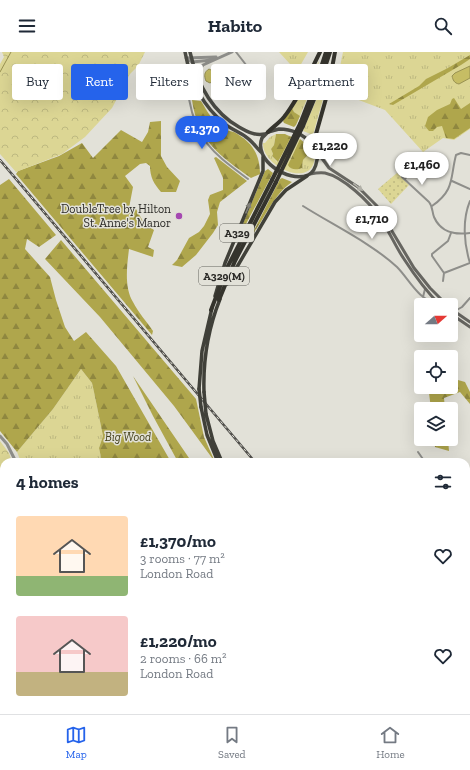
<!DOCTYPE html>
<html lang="en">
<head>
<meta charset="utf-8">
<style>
  :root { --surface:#fff; --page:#f6f6f7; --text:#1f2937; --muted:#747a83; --line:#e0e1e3; --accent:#2563eb }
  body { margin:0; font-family:"Zilla Slab",serif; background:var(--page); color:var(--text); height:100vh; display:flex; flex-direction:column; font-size:15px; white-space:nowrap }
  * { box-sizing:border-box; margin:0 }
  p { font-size:13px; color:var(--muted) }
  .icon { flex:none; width:22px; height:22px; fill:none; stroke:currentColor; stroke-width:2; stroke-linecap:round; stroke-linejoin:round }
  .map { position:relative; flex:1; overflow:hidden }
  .details { position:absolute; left:0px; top:406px; width:470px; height:256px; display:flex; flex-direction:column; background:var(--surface); border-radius:12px 12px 0 0; box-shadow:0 4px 16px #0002 }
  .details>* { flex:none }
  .hud { position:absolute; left:12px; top:12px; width:446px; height:36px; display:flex; gap:8px }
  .needle { width:26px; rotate:69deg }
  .buttons { position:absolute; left:414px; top:246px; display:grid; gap:8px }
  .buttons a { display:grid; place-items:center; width:44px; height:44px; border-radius:4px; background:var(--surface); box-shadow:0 4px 16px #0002; font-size:20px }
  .price { position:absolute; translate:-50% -34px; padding:0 9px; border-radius:14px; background:#fff; color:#222; font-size:13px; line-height:26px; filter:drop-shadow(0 1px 2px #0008) }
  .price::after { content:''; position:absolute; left:50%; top:24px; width:12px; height:9px; margin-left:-6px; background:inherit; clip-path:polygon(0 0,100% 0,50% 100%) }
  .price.active { background:var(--accent); color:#fff }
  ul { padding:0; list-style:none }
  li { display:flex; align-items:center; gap:12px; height:100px; padding:0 16px }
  li span { display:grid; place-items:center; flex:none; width:112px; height:80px; border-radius:4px; color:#555 }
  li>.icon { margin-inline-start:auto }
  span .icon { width:48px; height:48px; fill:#fffc; stroke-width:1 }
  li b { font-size:17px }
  h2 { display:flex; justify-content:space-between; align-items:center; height:48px; padding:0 16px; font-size:17px }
  .tag { padding:0 14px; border-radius:4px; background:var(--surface); box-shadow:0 4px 16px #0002; font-size:14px; line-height:36px }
  .tag.active { background:var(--accent); color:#fff }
  header { display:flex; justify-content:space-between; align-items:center; height:52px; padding:0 16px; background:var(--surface); font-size:18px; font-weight:700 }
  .dock { display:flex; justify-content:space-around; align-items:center; height:56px; border-top:1px solid var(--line); background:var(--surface); font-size:11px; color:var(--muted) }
  .dock a { display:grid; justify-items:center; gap:2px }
  .dock .active { color:var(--accent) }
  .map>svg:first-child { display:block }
</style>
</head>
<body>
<header><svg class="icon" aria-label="menu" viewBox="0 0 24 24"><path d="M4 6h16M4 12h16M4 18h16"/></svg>Habito<svg class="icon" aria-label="search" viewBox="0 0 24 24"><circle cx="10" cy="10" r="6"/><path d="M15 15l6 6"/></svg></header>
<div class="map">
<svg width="470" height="662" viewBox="0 0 470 662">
  <defs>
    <pattern id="grass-tufts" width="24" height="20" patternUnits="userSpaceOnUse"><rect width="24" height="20" fill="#dcd694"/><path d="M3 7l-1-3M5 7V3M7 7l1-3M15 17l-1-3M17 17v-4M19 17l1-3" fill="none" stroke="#bdb880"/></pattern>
    <pattern id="forest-firs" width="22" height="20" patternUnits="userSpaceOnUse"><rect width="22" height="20" fill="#afa64c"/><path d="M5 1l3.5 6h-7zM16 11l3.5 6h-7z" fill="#8f873f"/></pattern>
    <pattern id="park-crowns" width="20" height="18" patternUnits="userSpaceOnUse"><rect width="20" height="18" fill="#dcd694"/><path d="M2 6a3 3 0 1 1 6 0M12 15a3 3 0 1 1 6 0" fill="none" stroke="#bdb880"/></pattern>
    <pattern id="garden-dots" width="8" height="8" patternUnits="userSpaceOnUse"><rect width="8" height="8" fill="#dcd694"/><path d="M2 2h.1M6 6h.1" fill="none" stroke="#bdb880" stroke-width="1.8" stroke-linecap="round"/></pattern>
  </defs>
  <rect width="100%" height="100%" fill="#e2e1d8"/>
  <!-- grass -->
  <path fill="url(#grass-tufts)" d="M279,0H308L296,21L290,12Z
    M343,0H470V77L454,88L443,86L423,100L385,58L335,39Z
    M319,9C316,28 307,46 300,64H299L294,60L292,56Z
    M329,18L323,47L313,83L303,79Z
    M276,82L274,93L271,97L273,102L272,104L277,110L279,109L290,85L287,83L300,87L290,108V116L299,117L302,115L303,108L309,103L310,99L308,94L310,92C314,97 316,103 314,110C308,135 262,114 263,91H265L270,85Z
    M81,317L92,331L94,340L103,384L99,396L102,410H21L17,400L53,357Z"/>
  <!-- forest -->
  <path fill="url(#forest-firs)" d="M470,3V7L461,13L393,53L389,52L419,34L426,27L448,16Z
    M454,46L461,57L470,51V76L454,87L446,86L442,74L437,75L433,79H429L425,74L428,65L437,58L450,52L452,47Z
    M192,48L201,49C207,59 214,72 225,77C228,79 231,79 234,80C252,90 260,102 260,122L251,126C220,104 198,89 192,48Z
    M292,56L294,60L300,64L296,73L294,75L284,71L283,69Z
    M161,69V104L167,115L180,129L176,140H161C154,132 150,125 150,114L146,111L140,112L125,124L133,135L129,156L136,157L144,171L154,178L148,195L154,198L153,205L129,197C127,214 124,235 133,250C138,260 147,270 153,279L152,283L16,122L18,119L59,104L82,91L93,106L121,78L142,90L148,80L150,70Z
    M276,82H285L291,85L278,110L272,104L273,102L271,97L274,93Z
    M300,87L306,92L311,100L303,108L302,116C297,118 290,118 288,113Z
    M216,105L247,129L220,150L217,160L218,173L213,181L196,203L182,215L172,213L177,208L189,186L199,180L204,174L210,162L208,148L210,143L223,138V126L214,106Z
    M268,117L273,121L237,189L236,188L265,119Z
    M282,126L292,130C272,144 265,167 250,186L280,127Z
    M9,127L56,183L39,195L27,187L25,197L50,225L56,248L65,275L74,289L86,280L116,314L171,410H102L99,396L103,384L94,340L92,331L81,317L53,357L17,400L0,379V133Z
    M61,188L196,347L204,385L215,410L174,354L100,265L45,207Z
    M133,324L189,406V410H178L153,364Z
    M451,326L465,330L470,340V352L460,340L444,346L445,357H431L429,341L431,335H451Z
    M434,387H448L449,399L435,395Z
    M210,658H225L230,662H206Z"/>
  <!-- park -->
  <path fill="url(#park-crowns)" d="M2,0H145L138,14L130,22L112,56L85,85L62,102L16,120L0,102V12L4,5Z
    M0,389L9,401L12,410H4V598L0,601Z"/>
  <!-- garden -->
  <path fill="url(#garden-dots)" d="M397,121L409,133L391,152L378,137Z"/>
  <!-- water -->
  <path fill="#c6bd64" stroke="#989152" d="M470,14V26L459,32C454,31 453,28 452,24L455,21Z
    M209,17L213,19V29L210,31L206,29C204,24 204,20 209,17Z"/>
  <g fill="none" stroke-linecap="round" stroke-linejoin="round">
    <!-- stream -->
    <path stroke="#989152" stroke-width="1" d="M0,20L11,0"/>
    <!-- pedestrian -->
    <path stroke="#8e8e8a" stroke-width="1.5" d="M0,598L4,595"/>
    <!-- minor -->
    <path stroke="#8e8e8a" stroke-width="2" d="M236,0L250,18
      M202,45L189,47C197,91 215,102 248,127
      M191,46L198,39
      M402,125L429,150C433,155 432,160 434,165C441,181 455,183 470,181
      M405,127L409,122
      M452,129L470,137
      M303,154C333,173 371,191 397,215C409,227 419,249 437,251
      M432,154C455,138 450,126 456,103L461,101L470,103
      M451,181L448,189L432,202V204L444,221L470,211
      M470,211C464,192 462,168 470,149
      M443,229L444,221
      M423,245L425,237
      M455,259L462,255L470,246
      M418,400L425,410
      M466,445L470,446
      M466,495L470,489
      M0,616L4,619
      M0,635L4,626
      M50,658V662
      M127,658L129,662
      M291,658L292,662
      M318,658L320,662
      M385,658L392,661
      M424,658L427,662
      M0,661L1,662
      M24,662L25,658
      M119,662L125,658
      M146,662L152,658
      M188,662L191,658
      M263,662L270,658
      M294,662L304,658"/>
    <!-- tertiary -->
    <path stroke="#8e8e8a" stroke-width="3" d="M186,6L216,5
      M187,7L192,10L212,8
      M196,22L203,13L232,0
      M0,384L7,392L16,410
      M338,658L339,662"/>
    <!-- secondary -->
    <path stroke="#676661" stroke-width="3" d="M318,101L329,116L358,135L377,154L414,216L430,236L447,253
      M310,122C315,121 320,120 325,121C343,125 369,149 379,165C389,178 395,194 404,207C415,224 426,239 440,253
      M451,257L470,270
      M451,262L470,275"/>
    <!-- primary -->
    <path stroke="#4b4b45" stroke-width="3.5" d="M185,0C190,27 202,54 225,72C231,77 239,80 246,85C252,89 256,95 261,100
      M190,0C197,31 211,59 239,75C248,80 255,84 265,82
      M279,77C292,77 303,82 312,92C317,97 319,101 317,108C316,114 313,121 308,123C288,131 253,108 262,86L268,80Z"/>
    <!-- trunk -->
    <path stroke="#404039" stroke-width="3.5" d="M227,232L275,150L286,138L307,124
      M215,244L225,211L263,119V105
      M199,337L202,299L212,256
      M204,340C203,309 208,277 220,247
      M201,355L207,383L218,410
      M206,362L213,389L222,410
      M449,658L453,662
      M454,658L458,662"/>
    <!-- motorway -->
    <path stroke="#35342d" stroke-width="4" d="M300,72L315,34L326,0
      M303,74L315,45L330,0
      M268,80C273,75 279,71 284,65C299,46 309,22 320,0
      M317,97L316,82L327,43L335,0
      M219,248L235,209L276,130
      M211,258L228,214L272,128"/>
    <defs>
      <path id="rail" d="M0,108L255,410
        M465,658L469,662"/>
    </defs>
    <!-- rail casing -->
    <use href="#rail" stroke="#504f4b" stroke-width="2.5"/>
    <!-- rail -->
    <use href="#rail" stroke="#e2e1d8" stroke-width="1" stroke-dasharray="3" stroke-linecap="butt"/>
    <!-- trunk-bridge -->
    <path stroke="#404039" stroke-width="3.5" d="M199,337L201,355
      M204,340L206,362"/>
    <!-- motorway-bridge -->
    <path stroke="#35342d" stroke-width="4" d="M272,128L300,72
      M276,130L303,74"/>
  </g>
  <!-- one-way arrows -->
  <defs><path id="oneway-solid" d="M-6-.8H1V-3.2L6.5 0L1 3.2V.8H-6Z"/></defs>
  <use fill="#b1b0a8" href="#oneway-solid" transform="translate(358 135) rotate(37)"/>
  <use fill="#818079" href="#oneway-solid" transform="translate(248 156) rotate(-67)"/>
  <!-- markers -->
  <circle fill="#a548b1" stroke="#e2e1d8" stroke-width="1.5" cx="179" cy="164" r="4"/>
  <g text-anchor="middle" stroke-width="3" stroke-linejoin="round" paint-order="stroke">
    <!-- shield labels -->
    <g fill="#e2e1d8" stroke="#63625d" stroke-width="1">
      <rect x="220" y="172" width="34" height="18" rx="3"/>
      <rect x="199" y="215" width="50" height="18" rx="3"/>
    </g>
    <g font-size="11" font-weight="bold" fill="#2c2b28">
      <text x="237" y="185">A329</text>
      <text x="224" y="228">A329(M)</text>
    </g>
    <!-- poi labels -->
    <g font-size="12" fill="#2c2b28" stroke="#e2e1d8" text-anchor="end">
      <text x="171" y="161">DoubleTree by Hilton<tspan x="171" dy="14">St. Anne's Manor</tspan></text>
    </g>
    <!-- park labels -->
    <g font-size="12" font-style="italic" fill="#45421b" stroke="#e2e1d8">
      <text x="128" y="389">Big Wood</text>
    </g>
  </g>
</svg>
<div class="buttons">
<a><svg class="needle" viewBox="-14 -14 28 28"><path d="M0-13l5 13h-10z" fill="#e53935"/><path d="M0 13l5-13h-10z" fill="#747a83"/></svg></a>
<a><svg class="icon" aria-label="locate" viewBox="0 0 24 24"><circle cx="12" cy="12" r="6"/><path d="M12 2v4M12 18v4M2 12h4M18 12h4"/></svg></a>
<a><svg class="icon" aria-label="layers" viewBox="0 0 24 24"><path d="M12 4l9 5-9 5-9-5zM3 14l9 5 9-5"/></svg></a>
</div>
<b class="price active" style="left:202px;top:98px">£1,370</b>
<b class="price" style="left:330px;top:115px">£1,220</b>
<b class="price" style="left:422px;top:134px">£1,460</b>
<b class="price" style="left:372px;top:188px">£1,710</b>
<div class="hud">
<a class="tag">Buy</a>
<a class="tag active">Rent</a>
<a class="tag">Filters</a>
<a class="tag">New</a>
<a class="tag">Apartment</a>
</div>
<section class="details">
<h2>4 homes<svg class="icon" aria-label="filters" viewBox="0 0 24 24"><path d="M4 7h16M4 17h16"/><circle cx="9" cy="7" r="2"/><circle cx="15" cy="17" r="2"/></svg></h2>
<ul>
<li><span style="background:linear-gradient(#ffd9b3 75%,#8fb573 0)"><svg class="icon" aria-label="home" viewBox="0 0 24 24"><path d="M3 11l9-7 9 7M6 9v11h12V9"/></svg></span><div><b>£1,370/mo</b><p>3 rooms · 77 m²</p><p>London Road</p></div><svg class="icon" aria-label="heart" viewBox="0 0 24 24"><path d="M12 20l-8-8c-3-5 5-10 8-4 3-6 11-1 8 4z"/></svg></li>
<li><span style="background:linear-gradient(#f6c9c9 70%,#c2b280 0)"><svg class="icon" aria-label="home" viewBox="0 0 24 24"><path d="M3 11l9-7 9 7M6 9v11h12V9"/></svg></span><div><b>£1,220/mo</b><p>2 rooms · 66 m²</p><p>London Road</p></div><svg class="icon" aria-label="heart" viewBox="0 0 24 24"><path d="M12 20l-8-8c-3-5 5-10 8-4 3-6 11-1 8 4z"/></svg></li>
</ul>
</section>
</div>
<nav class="dock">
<a class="active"><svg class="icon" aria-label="map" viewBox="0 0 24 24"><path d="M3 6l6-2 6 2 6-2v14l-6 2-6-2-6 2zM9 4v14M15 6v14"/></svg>Map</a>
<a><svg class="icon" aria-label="saved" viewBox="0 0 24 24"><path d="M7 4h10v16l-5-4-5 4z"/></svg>Saved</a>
<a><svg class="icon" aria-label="home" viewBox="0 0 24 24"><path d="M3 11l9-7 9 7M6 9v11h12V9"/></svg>Home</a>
</nav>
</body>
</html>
